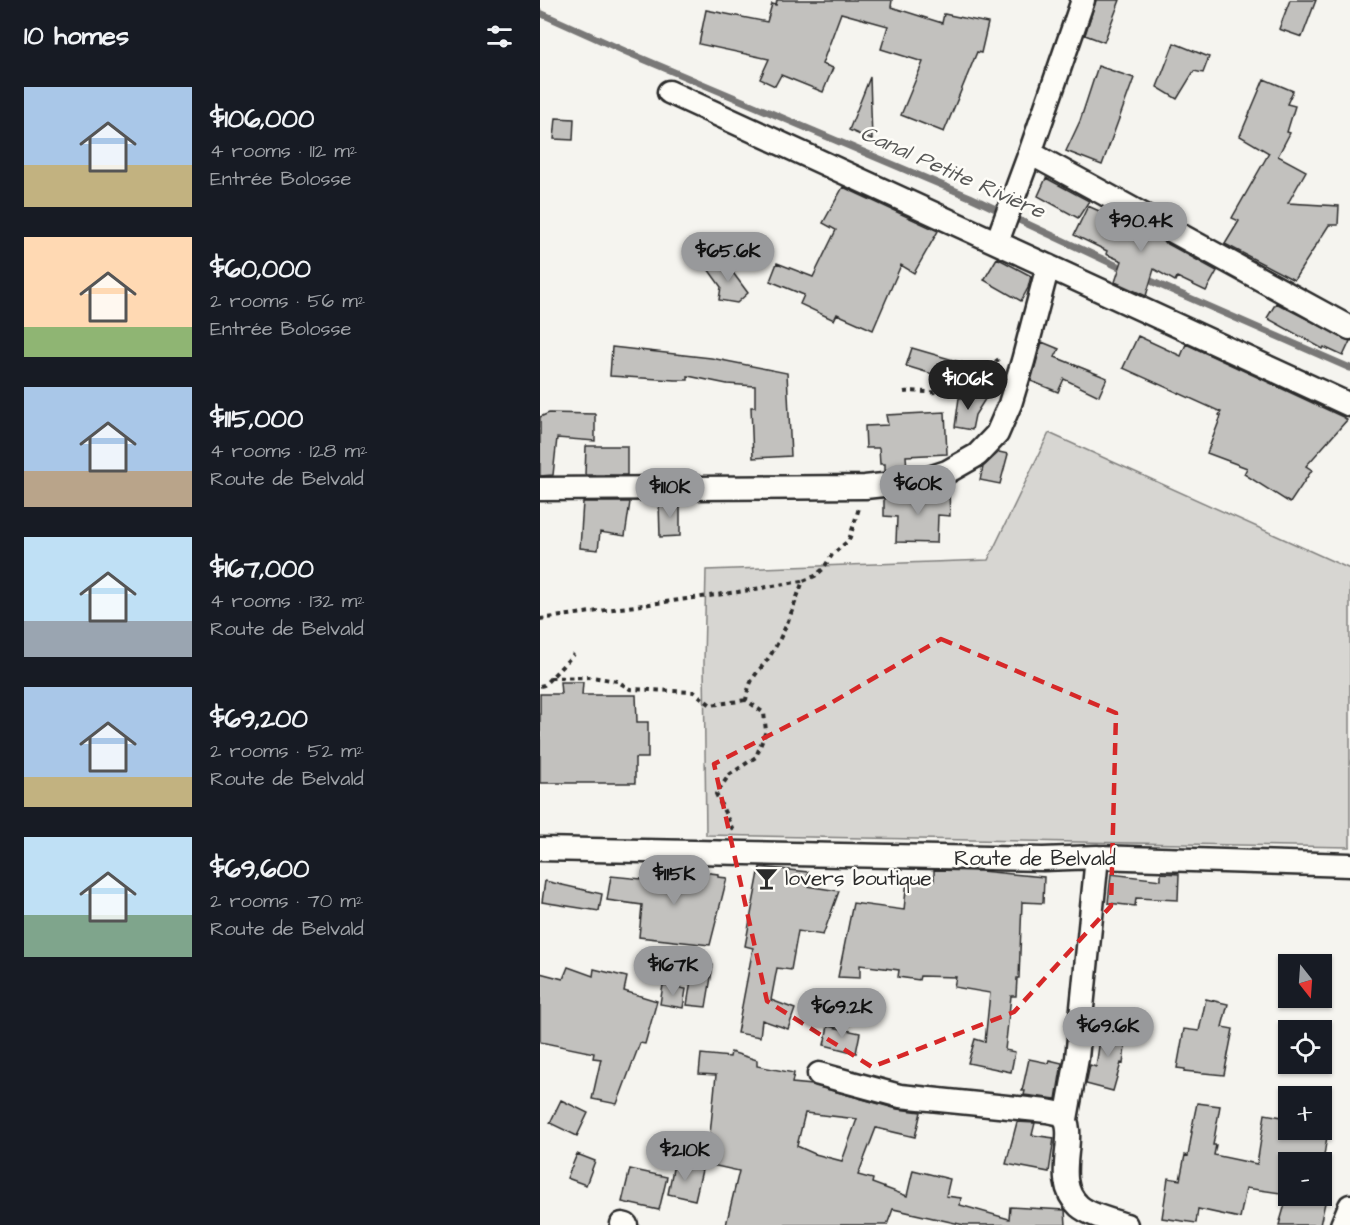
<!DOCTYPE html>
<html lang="en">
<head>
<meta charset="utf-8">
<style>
  :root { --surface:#171b24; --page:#20242c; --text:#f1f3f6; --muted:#9ea1a6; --accent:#98999b }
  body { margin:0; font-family:"Architects Daughter",sans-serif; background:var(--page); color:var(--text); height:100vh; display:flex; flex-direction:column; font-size:22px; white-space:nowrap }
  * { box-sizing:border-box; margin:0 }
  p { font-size:20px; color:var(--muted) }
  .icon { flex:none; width:33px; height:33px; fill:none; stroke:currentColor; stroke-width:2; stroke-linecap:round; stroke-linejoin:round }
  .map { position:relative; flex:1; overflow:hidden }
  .details { display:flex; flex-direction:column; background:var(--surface); width:540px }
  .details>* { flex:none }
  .needle { width:39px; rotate:163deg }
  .tools { position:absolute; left:738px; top:954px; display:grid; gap:12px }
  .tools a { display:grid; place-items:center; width:54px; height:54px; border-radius:0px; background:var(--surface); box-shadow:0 2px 4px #0004; font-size:30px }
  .price { position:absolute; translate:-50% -51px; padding:0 14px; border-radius:21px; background:var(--accent); color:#111; font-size:20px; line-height:39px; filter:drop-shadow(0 2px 3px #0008) }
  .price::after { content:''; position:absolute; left:50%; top:36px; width:18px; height:14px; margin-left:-9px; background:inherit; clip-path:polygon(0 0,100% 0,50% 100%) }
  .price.active { background:#222; color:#fff }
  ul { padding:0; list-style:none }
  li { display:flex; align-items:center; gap:18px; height:150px; padding:0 24px }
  li span { display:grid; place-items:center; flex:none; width:168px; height:120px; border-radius:0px; color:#555 }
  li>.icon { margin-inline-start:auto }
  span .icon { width:72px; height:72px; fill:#fffc; stroke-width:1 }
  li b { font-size:26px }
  h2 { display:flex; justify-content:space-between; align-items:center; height:72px; padding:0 24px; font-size:26px }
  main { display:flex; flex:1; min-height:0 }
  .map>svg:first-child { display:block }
</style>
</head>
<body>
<main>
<section class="details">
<h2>10 homes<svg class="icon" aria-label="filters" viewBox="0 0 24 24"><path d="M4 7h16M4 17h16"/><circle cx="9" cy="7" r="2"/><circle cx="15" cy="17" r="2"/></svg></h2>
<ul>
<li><span style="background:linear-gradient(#a9c7e8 65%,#c2b280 0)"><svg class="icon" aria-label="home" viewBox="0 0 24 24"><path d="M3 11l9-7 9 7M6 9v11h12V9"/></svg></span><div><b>$106,000</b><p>4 rooms · 112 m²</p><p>Entrée Bolosse</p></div></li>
<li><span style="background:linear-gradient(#ffd9b3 75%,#8fb573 0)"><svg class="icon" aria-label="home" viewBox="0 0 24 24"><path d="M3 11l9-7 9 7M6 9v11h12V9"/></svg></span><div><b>$60,000</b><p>2 rooms · 56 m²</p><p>Entrée Bolosse</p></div></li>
<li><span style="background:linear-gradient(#a9c7e8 70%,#b9a48a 0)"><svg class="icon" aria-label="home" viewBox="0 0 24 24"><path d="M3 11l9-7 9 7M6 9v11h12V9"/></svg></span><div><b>$115,000</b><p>4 rooms · 128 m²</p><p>Route de Belvald</p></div></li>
<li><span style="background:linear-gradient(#bfe0f5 70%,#9aa5b1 0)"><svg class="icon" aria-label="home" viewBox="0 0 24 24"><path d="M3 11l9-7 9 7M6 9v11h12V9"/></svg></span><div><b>$167,000</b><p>4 rooms · 132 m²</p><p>Route de Belvald</p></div></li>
<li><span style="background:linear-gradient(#a9c7e8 75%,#c2b280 0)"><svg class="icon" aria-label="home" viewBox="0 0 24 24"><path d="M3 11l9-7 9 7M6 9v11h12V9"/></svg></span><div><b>$69,200</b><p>2 rooms · 52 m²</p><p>Route de Belvald</p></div></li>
<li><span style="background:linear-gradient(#bfe0f5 65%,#7fa58c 0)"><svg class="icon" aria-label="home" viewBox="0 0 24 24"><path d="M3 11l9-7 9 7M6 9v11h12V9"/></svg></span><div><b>$69,600</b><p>2 rooms · 70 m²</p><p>Route de Belvald</p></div></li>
</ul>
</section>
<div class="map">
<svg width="810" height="1225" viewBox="0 0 810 1225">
  <rect width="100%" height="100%" fill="#f5f4ef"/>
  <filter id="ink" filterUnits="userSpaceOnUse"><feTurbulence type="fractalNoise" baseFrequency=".0167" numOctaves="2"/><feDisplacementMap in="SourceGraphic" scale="12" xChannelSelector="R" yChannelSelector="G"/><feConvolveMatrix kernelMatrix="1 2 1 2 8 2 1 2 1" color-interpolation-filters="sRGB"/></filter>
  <g filter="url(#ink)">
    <!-- green -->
    <path fill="#d7d6d2" stroke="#81807e" stroke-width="1.5" d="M509,433L810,569V847L166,835L164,662L166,570L448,560Z"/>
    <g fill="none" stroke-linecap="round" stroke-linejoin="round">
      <!-- stream -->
      <path stroke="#797877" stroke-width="7" d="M0,13L89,53L430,197L588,271
        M604,278L810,368"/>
    </g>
    <!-- building -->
    <path fill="#c2c1be" stroke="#2b2b2b" stroke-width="1.5" fill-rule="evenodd" d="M237,0H352L351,7L402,23L404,14L448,23L441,53L437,52L404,132L361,115L383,62L341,49L348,26L301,13L282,64L293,68L283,92L241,75L235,86L220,79L229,59L159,44L166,10L227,22L232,4L236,5Z
      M556,0H580L564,42L545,35Z
      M750,0H776L762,37L739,29Z
      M634,43L669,57L663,73L654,71L637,99L617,87Z
      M558,66L594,78L562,165L526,151L540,121Z
      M330,77L332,140L309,130Z
      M724,79L753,91L747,104L755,106L747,132L750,133L738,156L766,171L748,203L799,206L798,225H789L754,280L685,244L699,221L692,218L729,153L700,136Z
      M16,118L34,119L33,140L14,139Z
      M506,178L549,201L538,218L498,196Z
      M303,187L398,231L374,273L361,265L333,330L297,314L294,320L260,304L264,295L230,281L237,263L273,277L296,230L283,223Z
      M548,206L606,232L677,271L666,291L637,277L635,281L614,269L606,296L575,282L582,261L566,254L567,251L534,235Z
      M182,258L208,293L197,303L179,300L181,287L168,269Z
      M457,258L491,276L488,288L481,301L444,280Z
      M736,303L810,341L803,356L784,347L783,349L727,318Z
      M598,336L641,356L646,344L803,417L807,420L766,466L772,470L750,503L704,474L707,468L667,453L681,416L679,415L681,412L583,368Z
      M502,342L519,349L515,357L567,378L559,396L524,379L518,392L491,381Z
      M72,347L171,358L247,373L251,456L213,458L211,407H215V386L187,384L148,376V380H135L70,376Z
      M372,348L427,364L422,383L366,366Z
      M447,396L435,415L432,430L415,427L419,398Z
      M405,412L407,454L366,456L367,469L345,471V464H340L339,448H326L325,426L348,425L346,415Z
      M9,413L55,414V441L17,438L13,475L0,476V417Z
      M46,446H87V475H45Z
      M459,452L468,454L460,484L440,480L443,467Z
      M389,492L409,493L410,516L398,515L397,543L356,542L357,517L344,516V498Z
      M43,502H90L85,536L60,532L58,550L40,548Z
      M119,502H140V536L120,537Z
      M20,682H43L42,695H96L97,722H108V758H95V783H0V694H21Z
      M220,867L268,872L267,886L299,891L283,935L258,931L251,970L237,968L231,1000L255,1009L248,1029L222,1020L220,1037L197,1033L213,948L205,946Z
      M145,870L178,874V877L187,878L170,945L99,937L102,905L67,900L71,876L143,883Z
      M394,870L441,871L504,877L503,903L482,902L479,978H477L476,996H471L465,1050L475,1052L471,1072L428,1063L435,1039L445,1042L450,993L414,987L416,977L380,976L379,980L358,977L359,970L320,965V978L298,977L313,903L364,910L367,879L394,881Z
      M621,873L639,874L638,900L596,898L595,906L568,903L571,874L621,880Z
      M5,881L62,894L59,911L2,902Z
      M154,962L173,965L166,1007L147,1005Z
      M28,967L53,976L54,969L87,977L84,991L117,1001L105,1044L100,1043L77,1104L52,1099L61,1059L53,1058L54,1053L0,1042V973L23,979Z
      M123,985L146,989L143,1008L120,1004Z
      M666,999L688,1004L682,1027L693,1029L684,1075L644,1071L645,1069L637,1068L644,1029L659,1031Z
      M562,1025L587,1029L583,1064L581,1063L573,1091L546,1084L550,1065L556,1067Z
      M288,1026L320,1033L316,1053L284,1045Z
      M191,1052L217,1060V1066L254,1073L252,1083L273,1085L357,1109L381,1112L375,1137L336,1128L318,1175L333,1179L332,1183L367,1196L373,1170L410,1179L406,1196L421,1198L420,1205L469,1219L470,1207L525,1210L526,1225H424L353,1209L347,1225H186L199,1171L167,1164L176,1075L159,1074L161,1054L190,1057ZM265,1113L317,1119L302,1161L275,1154L257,1146Z
      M489,1059L508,1063L509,1060L522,1063L516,1099L484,1095L485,1091H482Z
      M21,1100L48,1113L37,1136L10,1123Z
      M657,1103L680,1106L673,1145H676L674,1155L717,1164L725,1114L748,1118V1130H782V1123L789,1124L782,1168V1162H748V1196H782V1183L789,1185L780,1225H739L748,1194L706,1188L700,1218L658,1209L656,1223L622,1218L628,1178L640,1180L645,1155L648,1156L652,1132H651Z
      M477,1122L495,1123L492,1135L514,1138L509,1172L466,1164Z
      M37,1154L55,1161L46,1185L27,1178Z
      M134,1164L162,1170L155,1200L128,1194Z
      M90,1169L127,1177L119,1210L82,1202Z"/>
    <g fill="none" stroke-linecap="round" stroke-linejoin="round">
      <defs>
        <path id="minor" d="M129,92L810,405
          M490,153L810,328
          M457,242L490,153L543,0
          M0,489L325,487L380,481L407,472L437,455L457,434L470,404L483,361L508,266
          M0,849L503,859L557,857L810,865
          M279,1074L360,1096L507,1111L522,1114C540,1134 510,1180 539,1206C549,1215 573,1221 586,1225
          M526,1119L537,1058L557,857
          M82,1224L86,1225
          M802,1225L810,1206"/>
      </defs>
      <!-- minor casing -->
      <use href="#minor" stroke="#2b2b2b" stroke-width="27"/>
      <!-- path -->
      <path stroke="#2b2b2b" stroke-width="4" stroke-dasharray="4.5 4.5" stroke-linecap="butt" d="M364,392C376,390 386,393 397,392C420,389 442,373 459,359H461
        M0,619L198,592L262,581
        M10,678L52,677L77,681L90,689L154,692L171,705L206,700
        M0,686L4,685L34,654
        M193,830L176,794L189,775L216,757L226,731L224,713L206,700C210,673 221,672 233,651C246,630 254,605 263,581L275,576L283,569L292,555L309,540L319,508"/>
      <!-- minor -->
      <use href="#minor" stroke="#fdfcf7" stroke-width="22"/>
    </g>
  </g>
  <!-- marked area -->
  <path fill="none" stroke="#d62828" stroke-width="4.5" stroke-dasharray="12 8" stroke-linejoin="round" d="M401,639L576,713L571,906L474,1012L332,1067L227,1001L174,764L284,707Z"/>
  <!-- icons -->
  <defs>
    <symbol id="bar-bare" viewBox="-9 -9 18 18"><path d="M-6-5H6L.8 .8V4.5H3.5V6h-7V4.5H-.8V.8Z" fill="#2b2b2b" stroke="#fdfcf7" stroke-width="2.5" paint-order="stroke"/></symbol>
  </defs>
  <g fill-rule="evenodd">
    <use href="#bar-bare" x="210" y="862" width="33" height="33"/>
  </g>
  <g text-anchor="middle" stroke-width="5" stroke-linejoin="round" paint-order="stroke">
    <!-- street labels -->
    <g font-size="21" fill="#2b2b2b" stroke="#fdfcf7">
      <text x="495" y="865">Route de Belvald</text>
    </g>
    <!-- poi labels -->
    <g font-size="21" fill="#2b2b2b" stroke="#fdfcf7" text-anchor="start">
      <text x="245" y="885">lovers boutique</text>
    </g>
    <!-- water labels -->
    <g font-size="22" font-style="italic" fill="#585857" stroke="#fdfcf7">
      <text transform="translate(413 171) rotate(24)" y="8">Canal Petite Rivière</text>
    </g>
  </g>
</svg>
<div class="tools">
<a><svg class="needle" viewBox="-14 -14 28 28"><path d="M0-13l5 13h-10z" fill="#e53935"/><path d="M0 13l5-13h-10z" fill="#9ea1a6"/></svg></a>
<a><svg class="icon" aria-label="locate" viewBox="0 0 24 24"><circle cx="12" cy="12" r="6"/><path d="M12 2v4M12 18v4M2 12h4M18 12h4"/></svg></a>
<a>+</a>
<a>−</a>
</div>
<b class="price" style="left:601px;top:253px">$90.4K</b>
<b class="price" style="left:188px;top:283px">$65.6K</b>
<b class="price active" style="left:428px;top:411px">$106K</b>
<b class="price" style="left:378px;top:516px">$60K</b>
<b class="price" style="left:130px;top:519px">$110K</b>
<b class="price" style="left:134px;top:906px">$115K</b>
<b class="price" style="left:133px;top:997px">$167K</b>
<b class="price" style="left:302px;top:1039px">$69.2K</b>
<b class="price" style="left:568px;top:1058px">$69.6K</b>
<b class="price" style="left:145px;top:1182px">$210K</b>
</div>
</main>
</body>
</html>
